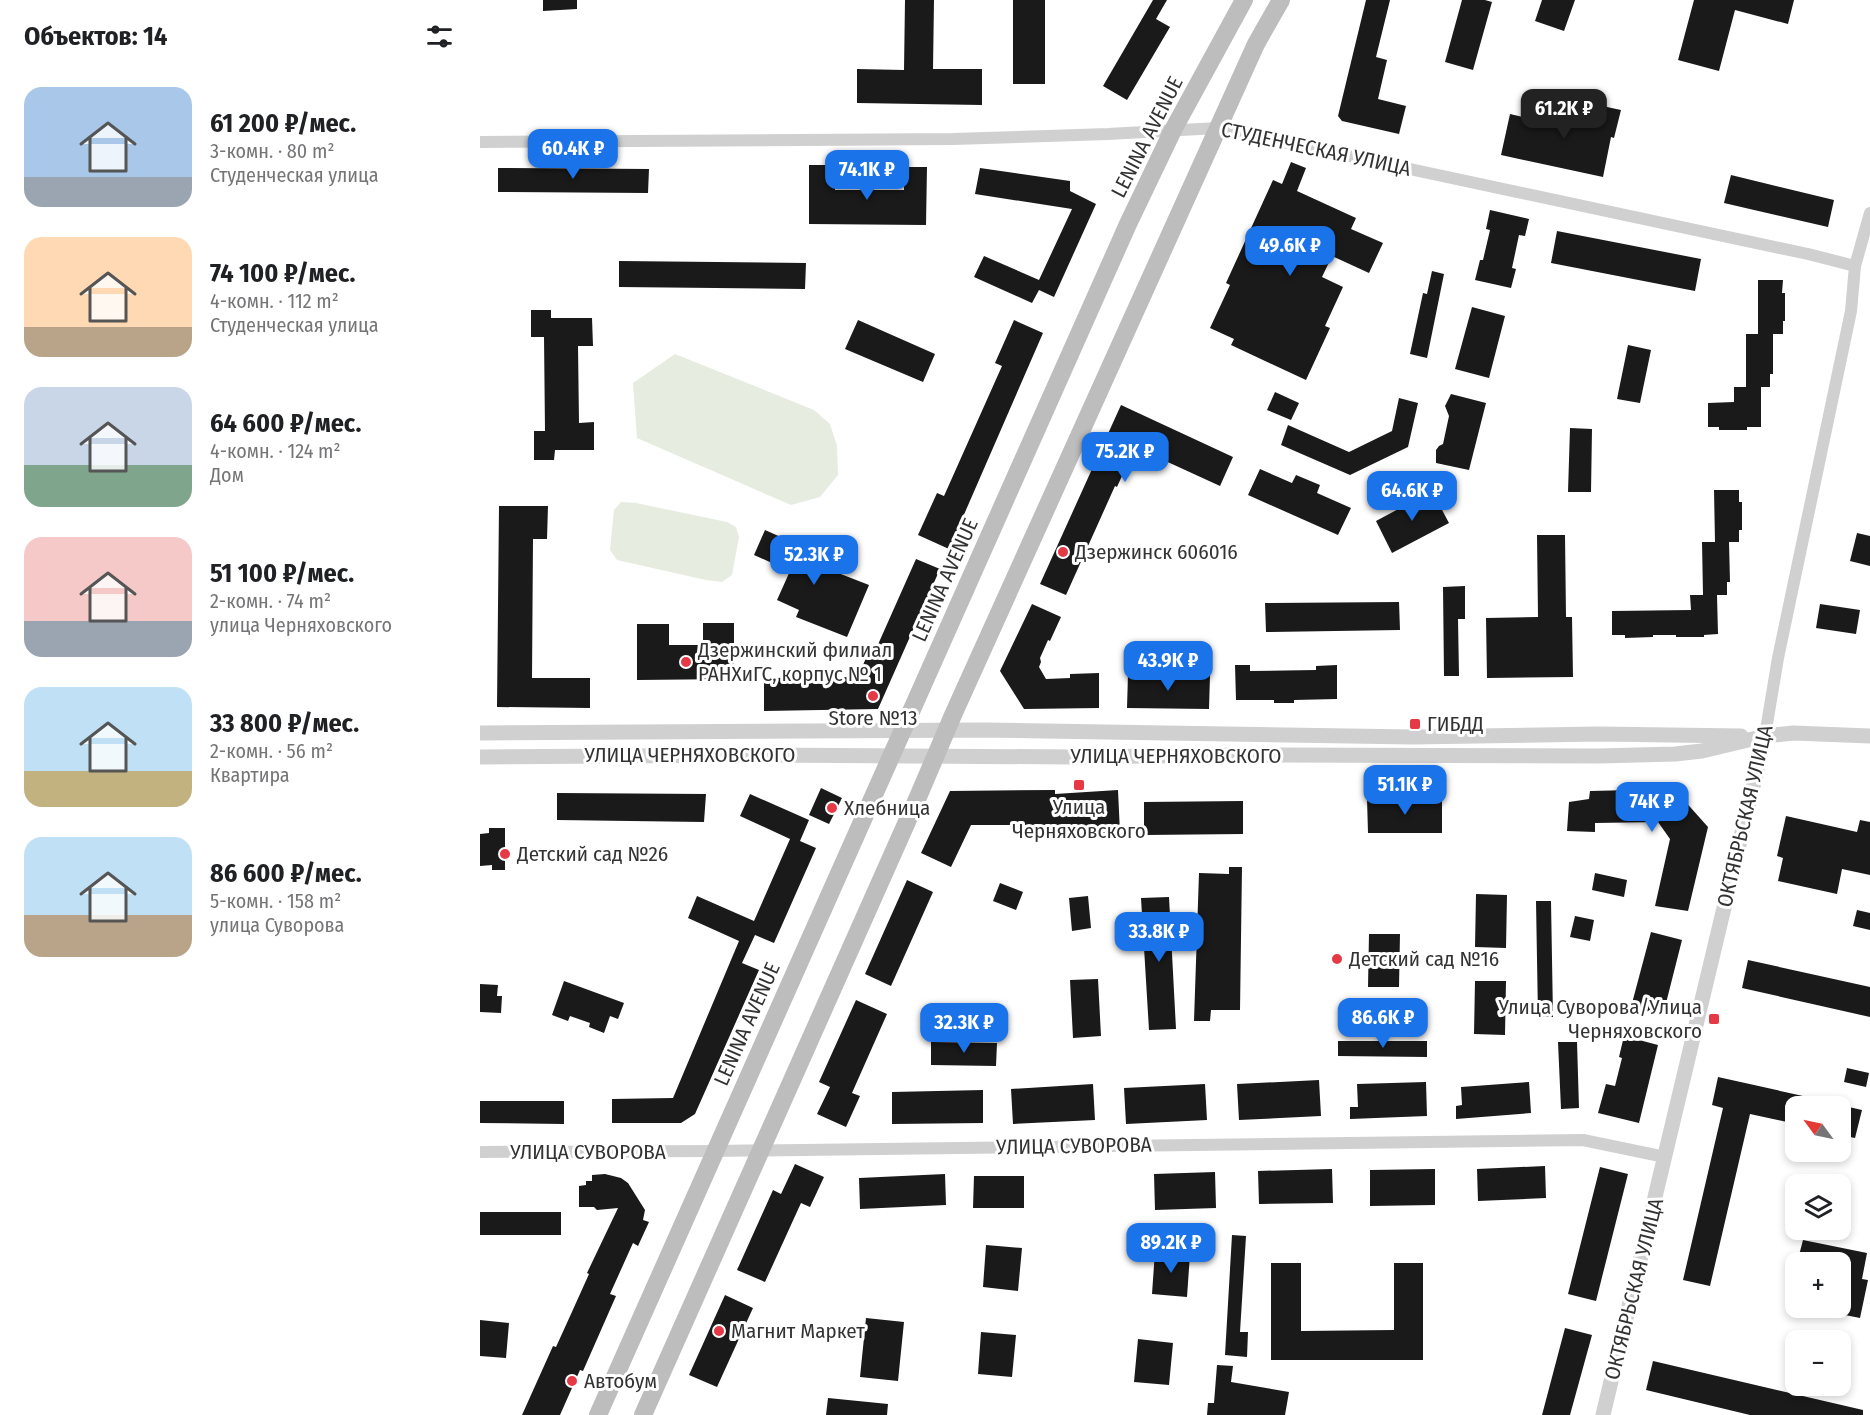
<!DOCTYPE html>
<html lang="ru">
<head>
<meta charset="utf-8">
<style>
  :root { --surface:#fff; --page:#f6f6f6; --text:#202124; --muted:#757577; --accent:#1a73e8 }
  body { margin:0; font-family:"Fira Sans Condensed",sans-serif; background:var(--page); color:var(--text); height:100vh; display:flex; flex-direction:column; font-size:22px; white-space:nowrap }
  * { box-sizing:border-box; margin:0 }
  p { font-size:20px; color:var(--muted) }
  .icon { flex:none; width:33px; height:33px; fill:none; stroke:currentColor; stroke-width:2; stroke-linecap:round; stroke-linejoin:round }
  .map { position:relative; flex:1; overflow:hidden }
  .panel { display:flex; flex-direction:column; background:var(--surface); width:480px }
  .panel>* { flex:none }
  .needle { width:39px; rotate:303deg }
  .tools { position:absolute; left:1305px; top:1096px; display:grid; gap:12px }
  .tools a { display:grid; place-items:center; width:66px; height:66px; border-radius:12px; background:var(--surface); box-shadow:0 3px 9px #0003; font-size:30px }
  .price { position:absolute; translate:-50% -51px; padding:0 14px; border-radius:12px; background:var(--accent); color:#fff; font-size:20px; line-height:39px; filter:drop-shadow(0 2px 3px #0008) }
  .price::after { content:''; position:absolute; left:50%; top:36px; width:18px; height:14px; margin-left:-9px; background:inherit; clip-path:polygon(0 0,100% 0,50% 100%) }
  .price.current { background:#222; color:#fff }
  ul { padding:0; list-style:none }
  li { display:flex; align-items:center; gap:18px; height:150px; padding:0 24px }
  li span { display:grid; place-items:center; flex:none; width:168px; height:120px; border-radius:18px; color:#555 }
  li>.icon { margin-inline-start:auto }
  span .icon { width:72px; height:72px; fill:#fffc; stroke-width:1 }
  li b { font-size:26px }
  h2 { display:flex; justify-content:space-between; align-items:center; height:72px; padding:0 24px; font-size:26px }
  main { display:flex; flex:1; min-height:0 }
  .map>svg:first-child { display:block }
</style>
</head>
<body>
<main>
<section class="panel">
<h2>Объектов: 14<svg class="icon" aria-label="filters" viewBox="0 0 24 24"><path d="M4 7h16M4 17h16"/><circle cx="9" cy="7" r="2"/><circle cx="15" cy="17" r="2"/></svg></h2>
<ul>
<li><span style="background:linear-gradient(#a9c7e8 75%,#9aa5b1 0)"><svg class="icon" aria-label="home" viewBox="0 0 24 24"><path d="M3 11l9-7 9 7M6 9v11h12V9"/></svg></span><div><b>61 200 ₽/мес.</b><p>3-комн. · 80 m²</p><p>Студенческая улица</p></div></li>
<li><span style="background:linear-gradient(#ffd9b3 75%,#b9a48a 0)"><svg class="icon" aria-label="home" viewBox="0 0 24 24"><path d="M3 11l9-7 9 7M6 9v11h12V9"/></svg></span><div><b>74 100 ₽/мес.</b><p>4-комн. · 112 m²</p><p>Студенческая улица</p></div></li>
<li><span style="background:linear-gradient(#c9d6e8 65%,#7fa58c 0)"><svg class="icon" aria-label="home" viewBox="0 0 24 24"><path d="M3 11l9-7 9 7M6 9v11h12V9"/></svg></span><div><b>64 600 ₽/мес.</b><p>4-комн. · 124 m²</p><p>Дом</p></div></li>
<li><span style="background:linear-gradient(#f6c9c9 70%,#9aa5b1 0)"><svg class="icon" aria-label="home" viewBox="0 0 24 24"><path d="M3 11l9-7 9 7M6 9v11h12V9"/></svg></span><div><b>51 100 ₽/мес.</b><p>2-комн. · 74 m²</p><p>улица Черняховского</p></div></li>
<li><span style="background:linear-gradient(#bfe0f5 70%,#c2b280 0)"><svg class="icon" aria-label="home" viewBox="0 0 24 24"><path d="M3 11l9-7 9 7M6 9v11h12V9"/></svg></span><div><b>33 800 ₽/мес.</b><p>2-комн. · 56 m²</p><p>Квартира</p></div></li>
<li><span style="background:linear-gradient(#bfe0f5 65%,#b9a48a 0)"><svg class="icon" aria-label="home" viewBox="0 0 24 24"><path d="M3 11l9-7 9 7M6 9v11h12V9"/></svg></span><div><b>86 600 ₽/мес.</b><p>5-комн. · 158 m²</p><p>улица Суворова</p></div></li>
</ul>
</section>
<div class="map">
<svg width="1390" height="1415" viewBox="0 0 1390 1415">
  <rect width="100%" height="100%" fill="#fff"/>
  <!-- green -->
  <path fill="#e6ecdf" d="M195,354L334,410L350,424L357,446L358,475L340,497L311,505L157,438L153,383Z
    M141,502L156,503L247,522L256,527L259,537L252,575L242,582L226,580L137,560L130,550L134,510Z"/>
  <!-- building -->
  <path fill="#1a1a1a" d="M63,0H97V9L63,11Z
    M425,0H454L453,69H502V105L377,103V69L424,70Z
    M533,0H565V84H533Z
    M673,0H687L676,19L690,27L647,100L623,86Z
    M886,0H910L896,57L907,60L898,99L926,106L919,134L862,121L858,116Z
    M982,0H1005L1012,2L993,70L965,62Z
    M1062,0H1095L1084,31L1055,21Z
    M1214,0H1314L1308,24L1255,10L1239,71L1198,60Z
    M1113,104L1141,110L1134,138L1131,137L1123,177L1021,155L1030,114L1073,124L1076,108L1110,115Z
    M811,162L826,168L817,191L876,218L871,229L903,243L889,273L852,256L842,277L863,287L845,326L850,328L826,380L751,345L754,339L730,328L750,285L746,283L793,180L802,184Z
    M329,165H355V190H424V167H447L446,225L329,224Z
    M18,168L169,169L168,193L18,192Z
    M500,168L590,181V191L616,204L574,297L559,290L552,303L494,277L504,256L559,280L592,209L495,194Z
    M1251,175L1354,200L1348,227L1244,203Z
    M1010,210L1049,219L1045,236L1039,235L1032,268L1036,269L1031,288L995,280L1000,260H1003L1010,230L1006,229Z
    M1077,231L1221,259L1215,291L1071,263Z
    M139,261L326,263L325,289L139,287Z
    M952,271L964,274L947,358L930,354L943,293L947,294Z
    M1278,280H1303L1302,293H1305V321H1303V334H1293V374H1290V387H1281V427H1267V430H1239V427H1228V403L1254,402V387H1266V334H1278Z
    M992,307L1025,316L1009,378L975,369Z
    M51,310H71V318H112L113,346H98L99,423L114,422V450H75L74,460H54V431H65L64,337H51Z
    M378,320L455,354L443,382L365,349Z
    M534,320L563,333L469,549L438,535L457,493L464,496L522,366L515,363Z
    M1148,345L1171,350L1160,403L1137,399Z
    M795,392L819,403L811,420L787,410Z
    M971,394L1006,403L989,470L956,463V450L959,446L963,444L969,416L965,406Z
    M919,398L938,403L928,447L870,475L801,445L808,425L869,452L912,431Z
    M641,405L753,457L740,486L655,447L637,487L635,486L586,595L560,584Z
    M1090,428L1112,429L1111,492H1088Z
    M780,469L812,483L816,475L840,485L837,493L871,508L858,535L768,495Z
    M1234,490H1259V502H1262V530H1259V542H1249L1250,582H1247V595H1237L1238,634L1224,635V637H1196V635H1173V637L1145,638V635H1132V611L1211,610L1210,595H1223L1222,542H1235Z
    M952,491L969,523L912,553L896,521Z
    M19,506H68L67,539H53L52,678H110V708L17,707Z
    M285,530L321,546L318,552L354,568L353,571L389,585L367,637L316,617L319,610L297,600L310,571L274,555Z
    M1377,533L1390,536V566L1370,561Z
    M1057,535H1085L1086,617H1092L1093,677L1007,678L1006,618L1058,617Z
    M436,559L460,569L398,709L284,711V678L378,677L391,646L396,649Z
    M985,586V619H978L979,676H964L963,587Z
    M919,602L920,630L786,632L785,603Z
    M552,604L581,617L570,641L568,640L560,658L561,662L559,667L566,679L590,678V674L619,673V708L544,709L520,671Z
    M1340,604L1380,610L1376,634L1336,628Z
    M223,623H254V679L157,680V624H189V645H223Z
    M755,665H770V671L836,670V666L857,665V699L814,700V703H794V700H756Z
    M648,674L730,675L729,709L647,708Z
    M341,788L362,798L349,824L329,815Z
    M1194,789L1228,827L1208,911L1175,906L1190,839L1178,822L1115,823V832L1087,831L1089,802L1109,799L1110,791Z
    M575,790V794L638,790L640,833L590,835V825H491L471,867L441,853L470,791Z
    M77,793L226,794L224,822L77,820Z
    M270,794L329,820L320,841L336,848L294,943L275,935L262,963L279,970L215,1114L201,1123H132V1099L193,1098L259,941L208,918L217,896L274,921L310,839L260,816Z
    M887,799H962V833H888Z
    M763,801V834L664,835V802Z
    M1306,816L1377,832L1380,820L1390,822V875L1362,869L1357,894L1298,881L1303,858L1297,856Z
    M9,828H25V870H12V865L0,866V834L9,833Z
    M749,867H762L760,1010H731L730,1021H714L719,873L749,874Z
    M1115,873L1147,880L1144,897L1112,890Z
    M427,880L453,892L411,986L385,974Z
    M520,883L543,892L536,910L513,901Z
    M996,894L1027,895L1026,948L995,947Z
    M608,896L611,928L592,931L589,898Z
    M689,897L696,1029L669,1030L661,898Z
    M1056,901H1071L1073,1017H1058Z
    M1377,910L1390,913V930L1373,926Z
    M1095,916L1114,920L1110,941L1090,937Z
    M1171,932L1202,940L1183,1015L1151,1007Z
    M889,934H920L919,987H888Z
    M1268,960L1390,987V1017L1262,988Z
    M618,979L621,1036L593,1038L590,980Z
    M84,981L144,1003L138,1019L130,1016L124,1033L109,1027L110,1023L90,1016L88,1021L72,1015Z
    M995,981H1026L1025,1035L994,1034Z
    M0,984L18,985L17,996H22L21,1013L0,1012Z
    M376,1000L407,1014L372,1093L380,1096L366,1127L337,1114L350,1087L339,1082Z
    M1144,1036L1178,1045L1159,1123L1118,1113L1126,1084L1135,1086L1142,1058L1139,1057Z
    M858,1041H947V1057L858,1056Z
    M451,1042L517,1043L516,1066L451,1065Z
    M1078,1042H1097L1099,1108L1081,1109Z
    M1367,1068L1389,1073L1386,1087L1364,1082Z
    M1238,1077L1350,1102L1349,1107H1316V1124L1270,1114L1230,1286L1203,1280L1243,1108L1232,1105Z
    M839,1080L841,1116L759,1120L757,1084Z
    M946,1082L947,1116L870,1119V1107H878L877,1084Z
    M1049,1082L1051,1113L976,1119V1106L982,1105L981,1087Z
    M613,1084L615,1120L533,1124L531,1089Z
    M725,1084L727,1120L646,1124L644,1088Z
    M503,1090V1123L412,1124V1092Z
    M0,1101H84V1124L0,1123Z
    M1360,1105L1382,1110L1375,1138L1360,1135Z
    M315,1164L344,1177L330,1207L321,1203L285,1282L257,1270L293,1190L301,1194Z
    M1065,1166L1066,1198L998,1201L997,1169Z
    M1120,1167L1148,1174L1116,1301L1088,1294Z
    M852,1169L853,1203L779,1204L778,1171Z
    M955,1169V1205L890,1206V1170Z
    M735,1172L736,1208L675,1210L674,1174Z
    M125,1174L141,1178L148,1183L165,1210L163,1220L169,1222L158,1246L153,1243L130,1294L136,1296L103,1371L100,1370L80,1415H42L73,1346L76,1347L91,1314L109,1274L107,1273L138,1208L117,1210L114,1207H99V1186L106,1185V1181H112V1175Z
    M465,1174L466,1205L380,1209L379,1178Z
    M494,1176H544V1208H493Z
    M0,1212H81V1235H0Z
    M752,1235L766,1236L760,1332H768L767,1357L745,1355Z
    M1323,1240L1387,1253L1382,1279L1388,1280L1380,1318L1360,1314V1263H1317Z
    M506,1245L542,1248L538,1291L503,1287Z
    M675,1251L710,1254L707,1297L672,1294Z
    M791,1263H821V1331L914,1330V1263H943V1360H791Z
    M245,1295L273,1308L237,1387L209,1375Z
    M386,1318L424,1322L418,1381L380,1377Z
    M0,1320L29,1323L26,1358L0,1356Z
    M1085,1328L1112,1335L1090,1415H1062Z
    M501,1332L536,1335L532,1377L498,1374Z
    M658,1339L693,1343L689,1385L654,1382Z
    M1173,1361L1383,1410V1415H1270L1166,1390Z
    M737,1365L753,1366L751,1382L809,1392L805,1415H727L728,1403H734Z
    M348,1398L408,1404L407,1415H346Z"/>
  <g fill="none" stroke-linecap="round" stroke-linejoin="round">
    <!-- minor -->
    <path stroke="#d0d0d0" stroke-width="12" d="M0,142L473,139L628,134L738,128L1328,254L1375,266
      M1285,736L1298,658L1371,311L1375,266L1390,213
      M0,1152L234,1151L1103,1140L1185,1157"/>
    <!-- tertiary -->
    <path stroke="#d0d0d0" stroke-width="15" d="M0,733L504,730L933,737L1119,734L1261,736
      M0,757L279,755L597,757L748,755L1119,756L1195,754L1222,751L1285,736L1313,733L1390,736
      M1123,1415L1285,736"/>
    <!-- secondary -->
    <path stroke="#bdbdbd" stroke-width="18" d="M118,1415L648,224L693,130L764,0
      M163,1415L438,797L473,715L776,44L801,0"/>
  </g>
  <!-- markers -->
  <g fill="#e63946" stroke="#fff" stroke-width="2">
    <circle cx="583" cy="552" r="6"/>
    <circle cx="206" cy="662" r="6"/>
    <circle cx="393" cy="696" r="6"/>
    <rect x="929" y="718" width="12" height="12" rx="3"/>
    <rect x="593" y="779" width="12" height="12" rx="3"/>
    <circle cx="352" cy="808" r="6"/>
    <circle cx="25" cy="854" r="6"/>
    <circle cx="857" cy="959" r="6"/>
    <rect x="1228" y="1013" width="12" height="12" rx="3"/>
    <circle cx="239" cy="1331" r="6"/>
    <circle cx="92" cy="1381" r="6"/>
  </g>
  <g text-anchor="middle" stroke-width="6" stroke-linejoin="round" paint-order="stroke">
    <!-- street labels -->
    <g font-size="21" fill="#333" stroke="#fff">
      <text transform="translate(667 137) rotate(-63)" y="7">LENINA AVENUE</text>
      <text transform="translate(836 149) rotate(12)" y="7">СТУДЕНЧЕСКАЯ УЛИЦА</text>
      <text transform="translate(465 580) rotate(-66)" y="7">LENINA AVENUE</text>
      <text x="210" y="762">УЛИЦА ЧЕРНЯХОВСКОГО</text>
      <text x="696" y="763">УЛИЦА ЧЕРНЯХОВСКОГО</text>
      <text transform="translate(1265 816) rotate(-77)" y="7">ОКТЯБРЬСКАЯ УЛИЦА</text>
      <text transform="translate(267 1024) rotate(-66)" y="7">LENINA AVENUE</text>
      <text transform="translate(594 1146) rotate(-1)" y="7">УЛИЦА СУВОРОВА</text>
      <text x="108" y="1159">УЛИЦА СУВОРОВА</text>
      <text transform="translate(1154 1289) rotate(-76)" y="7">ОКТЯБРЬСКАЯ УЛИЦА</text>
    </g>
    <!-- poi labels -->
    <g font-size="21" fill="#333" stroke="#fff" text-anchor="start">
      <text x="595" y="559">Дзержинск 606016</text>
      <text x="218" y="657">Дзержинский филиал<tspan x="218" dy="24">РАНХиГС, корпус № 1</tspan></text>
      <text x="393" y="725" text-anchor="middle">Store №13</text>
      <text x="947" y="731">ГИБДД</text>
      <text x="599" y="814" text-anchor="middle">Улица<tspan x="599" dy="24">Черняховского</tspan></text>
      <text x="364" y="815">Хлебница</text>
      <text x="37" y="861">Детский сад №26</text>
      <text x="869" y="966">Детский сад №16</text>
      <text x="1222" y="1014" text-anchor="end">Улица Суворова/Улица<tspan x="1222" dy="24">Черняховского</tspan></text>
      <text x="251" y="1338">Магнит Маркет</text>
      <text x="104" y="1388">Автобум</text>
    </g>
  </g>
</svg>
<div class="tools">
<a><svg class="needle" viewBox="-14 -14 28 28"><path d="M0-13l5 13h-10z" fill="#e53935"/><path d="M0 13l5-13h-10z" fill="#757577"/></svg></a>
<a><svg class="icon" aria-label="layers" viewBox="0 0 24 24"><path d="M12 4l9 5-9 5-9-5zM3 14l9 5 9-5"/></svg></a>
<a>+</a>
<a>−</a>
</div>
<b class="price current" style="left:1084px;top:140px">61.2K ₽</b>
<b class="price" style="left:93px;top:180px">60.4K ₽</b>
<b class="price" style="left:387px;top:201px">74.1K ₽</b>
<b class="price" style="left:810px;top:277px">49.6K ₽</b>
<b class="price" style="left:645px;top:483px">75.2K ₽</b>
<b class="price" style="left:932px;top:522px">64.6K ₽</b>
<b class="price" style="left:334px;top:586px">52.3K ₽</b>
<b class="price" style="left:688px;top:692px">43.9K ₽</b>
<b class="price" style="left:925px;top:816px">51.1K ₽</b>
<b class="price" style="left:1172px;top:833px">74K ₽</b>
<b class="price" style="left:679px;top:963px">33.8K ₽</b>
<b class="price" style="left:903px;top:1049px">86.6K ₽</b>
<b class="price" style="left:484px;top:1054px">32.3K ₽</b>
<b class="price" style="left:691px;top:1274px">89.2K ₽</b>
</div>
</main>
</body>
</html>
